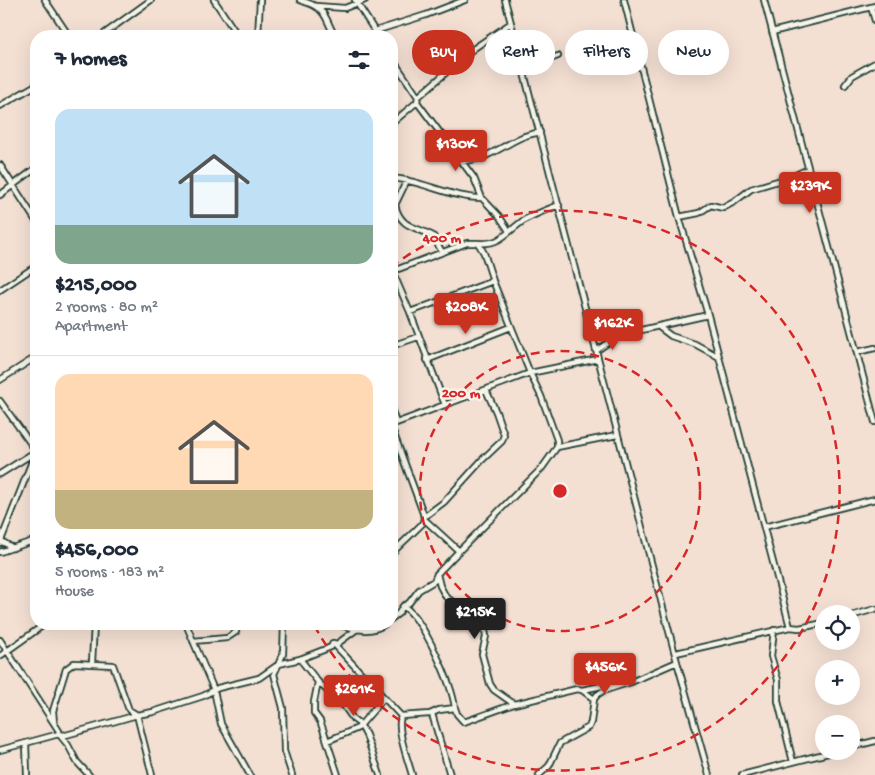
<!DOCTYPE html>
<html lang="en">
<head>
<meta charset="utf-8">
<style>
  :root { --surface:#fff; --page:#f6f6f7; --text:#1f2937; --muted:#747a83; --line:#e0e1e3; --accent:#c8321e }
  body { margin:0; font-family:"Gochi Hand",sans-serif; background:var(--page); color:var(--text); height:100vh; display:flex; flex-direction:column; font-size:19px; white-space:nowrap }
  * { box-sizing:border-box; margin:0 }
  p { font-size:16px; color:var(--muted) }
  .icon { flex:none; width:28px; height:28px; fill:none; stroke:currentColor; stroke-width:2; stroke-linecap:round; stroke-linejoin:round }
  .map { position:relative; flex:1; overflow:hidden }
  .panel { position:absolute; left:30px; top:30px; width:368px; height:600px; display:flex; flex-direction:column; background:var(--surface); border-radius:20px; box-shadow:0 5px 20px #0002 }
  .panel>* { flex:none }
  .guide { position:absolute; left:412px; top:30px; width:388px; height:45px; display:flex; gap:10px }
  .controls { position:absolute; left:815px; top:605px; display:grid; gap:10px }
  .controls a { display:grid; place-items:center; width:45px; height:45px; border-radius:50%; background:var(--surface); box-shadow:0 5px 20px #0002; font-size:25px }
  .price { position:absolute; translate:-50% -42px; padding:0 11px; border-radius:5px; background:var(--accent); color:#fff; font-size:16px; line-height:32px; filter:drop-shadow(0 1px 2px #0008) }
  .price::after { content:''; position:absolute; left:50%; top:30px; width:15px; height:11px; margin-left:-8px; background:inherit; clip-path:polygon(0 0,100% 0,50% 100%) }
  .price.selected { background:#222; color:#fff }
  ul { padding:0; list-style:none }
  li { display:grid; align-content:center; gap:10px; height:265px; padding:0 25px }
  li+li { border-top:1px solid var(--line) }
  li span { display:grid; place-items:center; height:155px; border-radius:15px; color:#555 }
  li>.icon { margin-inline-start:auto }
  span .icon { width:90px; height:90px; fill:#fffc; stroke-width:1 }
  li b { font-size:21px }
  h2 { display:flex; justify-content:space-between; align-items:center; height:60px; padding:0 25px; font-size:21px }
  .pill { padding:0 18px; border-radius:22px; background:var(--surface); box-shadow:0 5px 20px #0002; font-size:18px; line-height:45px }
  .pill.selected { background:var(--accent); color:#fff }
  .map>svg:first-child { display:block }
</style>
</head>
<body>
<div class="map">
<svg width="875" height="775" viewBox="0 0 875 775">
  <rect width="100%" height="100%" fill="#f4e0d3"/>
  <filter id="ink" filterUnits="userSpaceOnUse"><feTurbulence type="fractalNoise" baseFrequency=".02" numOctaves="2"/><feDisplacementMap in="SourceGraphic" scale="10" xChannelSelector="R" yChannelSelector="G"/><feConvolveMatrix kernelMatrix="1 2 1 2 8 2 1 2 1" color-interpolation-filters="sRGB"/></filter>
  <g filter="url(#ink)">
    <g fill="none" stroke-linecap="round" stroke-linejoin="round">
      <defs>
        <path id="street" d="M45,0L69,36
          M214,0L238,36
          M300,0C304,2 310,3 315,6C327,13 328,25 335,36
          M355,0L378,36
          M505,0L677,662L709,775
          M624,0L679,217L708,315L790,627L676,653
          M764,0L875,422
          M316,6L345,8L365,0
          M871,7L875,21
          M375,31L426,15L465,0
          M772,32L875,6
          M101,36L151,0
          M258,36L260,0
          M391,57L418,97
          M523,69L558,56
          M845,85L852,76L875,63
          M417,102L474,178L482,198L499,216L509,231
          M0,106L36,85
          M391,124L417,102L418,97L473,49L511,23
          M460,161C485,161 499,148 520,138C526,135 533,134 540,132
          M0,165L36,221
          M391,178C422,180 450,198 482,198
          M407,180L395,205C401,229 416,226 433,236L442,252
          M0,195L36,168
          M679,217L699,213L711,205L723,208L734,202L751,189L791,177L808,169
          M478,243C501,246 508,230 526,219C536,214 548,209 559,205
          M391,268L410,312L445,405
          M0,290L36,266
          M410,312L493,281
          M588,318L619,335L708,315
          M659,327L671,336L695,344L719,357
          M391,346L418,337
          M596,351L619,335
          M857,352L875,348
          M427,360L511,327
          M0,380L36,357
          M0,401L36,451
          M391,408L396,423
          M391,425L530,373L493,281L484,253L478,243H467L393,271
          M391,426L423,513L424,519L422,524L391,554
          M557,447L617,435
          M0,474L35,452
          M424,517L444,502L482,460L502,441L504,435L496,412L486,390
          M424,519L459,551L542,468L557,447V440L541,396L530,373L598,359
          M764,527L875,499
          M1,541L13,548
          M0,543L36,451
          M0,552L36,540
          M437,574L440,586L446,597L456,604L485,630L486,636L482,654L490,684L494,690L514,704
          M851,616L875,609
          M391,619L399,613L403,606L409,603L419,590L434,581L437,574L459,551
          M186,624L214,690L221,724L250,775
          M284,624L283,654L274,674L283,708L284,751L292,775
          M336,624C353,628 370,635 385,624
          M790,627L799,628L824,623
          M774,630L771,656L778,680V701L793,762
          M0,640L59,731V734L66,735L137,715L153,712L203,696L218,688L259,678L279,664L300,659L331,647L333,643L337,644L357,629
          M193,641L227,638L236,632L237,624
          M334,644L401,716L430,714L439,710L455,708C452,684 423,618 403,606
          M0,656L45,624
          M300,659L318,682L344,706L353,719L360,724L366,735L380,775
          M92,663L94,624
          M318,682L314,702V713L320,721L324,732L338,775
          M582,690L616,683L623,684
          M455,708L457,714L464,722L514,704L577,689L582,690L594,699
          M432,714L450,775
          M401,716C396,730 408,760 412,775
          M54,723L53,711L66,669L74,663L113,665L129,710L137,715L152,775
          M327,741L358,728L384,698
          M26,743L27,775
          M851,747L875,741
          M0,750L59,734L68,745L77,762L89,775
          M539,775L549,766L560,743L589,727L591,722L594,699L597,695L603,691L631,682L677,662
          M742,775L836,751"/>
      </defs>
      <!-- street casing -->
      <use href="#street" stroke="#1f3d34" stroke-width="8"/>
      <!-- street -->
      <use href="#street" stroke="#f7f3e8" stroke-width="4.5"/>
    </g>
  </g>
  <!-- distance rings -->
  <g fill="none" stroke="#d62828" stroke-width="2.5" stroke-dasharray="9 6">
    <circle cx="560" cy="491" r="140"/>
    <path d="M391 267A280 280 0 1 1 314 625"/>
  </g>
  <circle cx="560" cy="491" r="8" fill="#d62828" stroke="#f7f3e8" stroke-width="2.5"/>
  <g font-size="15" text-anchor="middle" font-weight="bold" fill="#d62828" stroke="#f7f3e8" stroke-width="5" stroke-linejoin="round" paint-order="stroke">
    <text x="442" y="242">400 m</text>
    <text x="461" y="397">200 m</text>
  </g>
</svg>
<div class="controls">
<a><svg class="icon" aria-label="locate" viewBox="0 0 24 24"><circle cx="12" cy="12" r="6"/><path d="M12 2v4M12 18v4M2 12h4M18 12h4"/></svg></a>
<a>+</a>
<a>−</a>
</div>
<b class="price" style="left:456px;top:172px">$130K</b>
<b class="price" style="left:810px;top:214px">$239K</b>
<b class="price" style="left:466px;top:335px">$208K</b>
<b class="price" style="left:613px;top:351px">$162K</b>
<b class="price selected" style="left:475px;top:640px">$215K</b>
<b class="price" style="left:605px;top:695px">$456K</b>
<b class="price" style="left:354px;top:717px">$261K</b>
<div class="guide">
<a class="pill selected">Buy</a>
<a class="pill">Rent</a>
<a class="pill">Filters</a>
<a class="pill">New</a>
</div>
<section class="panel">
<h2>7 homes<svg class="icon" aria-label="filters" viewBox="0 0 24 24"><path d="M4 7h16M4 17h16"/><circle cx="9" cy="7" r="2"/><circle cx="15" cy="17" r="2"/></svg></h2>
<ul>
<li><span style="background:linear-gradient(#bfe0f5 75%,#7fa58c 0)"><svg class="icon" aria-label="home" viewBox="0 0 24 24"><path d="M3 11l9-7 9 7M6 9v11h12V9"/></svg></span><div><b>$215,000</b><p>2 rooms · 80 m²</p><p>Apartment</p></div></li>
<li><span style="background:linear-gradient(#ffd9b3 75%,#c2b280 0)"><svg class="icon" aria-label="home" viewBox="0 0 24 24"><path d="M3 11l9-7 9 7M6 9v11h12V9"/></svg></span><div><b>$456,000</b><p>5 rooms · 183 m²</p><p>House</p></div></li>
</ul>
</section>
</div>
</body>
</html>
